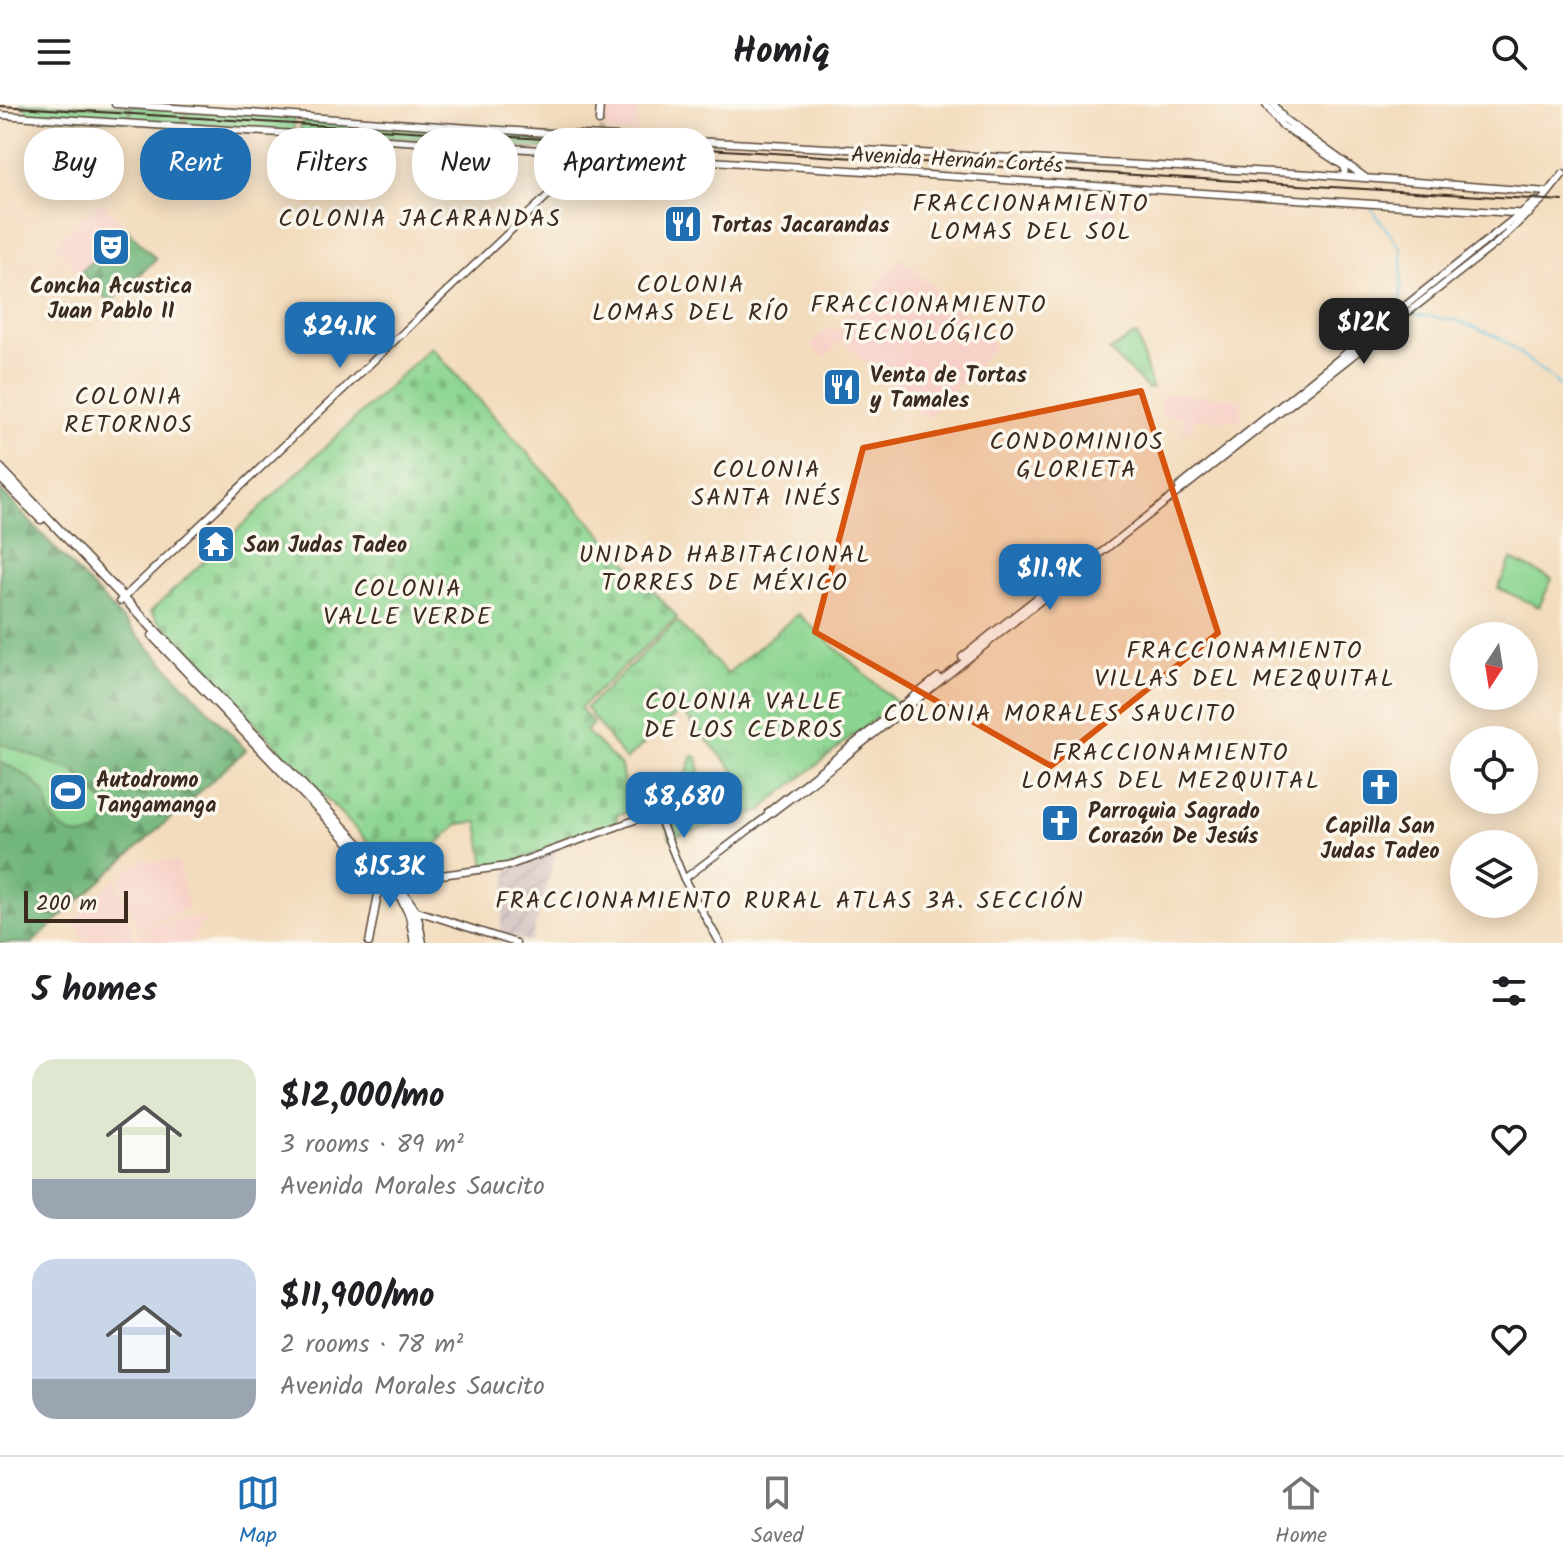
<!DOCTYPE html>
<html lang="en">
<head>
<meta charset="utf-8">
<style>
  :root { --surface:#fff; --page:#f6f6f6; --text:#202124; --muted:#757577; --line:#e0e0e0; --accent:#1f6fb2 }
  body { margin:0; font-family:Kalam,sans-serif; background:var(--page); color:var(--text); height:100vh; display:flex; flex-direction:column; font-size:30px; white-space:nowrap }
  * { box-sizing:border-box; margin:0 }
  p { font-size:26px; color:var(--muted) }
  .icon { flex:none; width:44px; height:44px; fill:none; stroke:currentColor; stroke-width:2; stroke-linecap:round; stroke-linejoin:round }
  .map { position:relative; height:839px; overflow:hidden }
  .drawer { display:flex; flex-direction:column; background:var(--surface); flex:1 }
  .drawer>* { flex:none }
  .guide { position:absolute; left:24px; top:24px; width:800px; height:72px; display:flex; gap:16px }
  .needle { width:52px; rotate:192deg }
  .buttons { position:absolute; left:1450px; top:518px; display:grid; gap:16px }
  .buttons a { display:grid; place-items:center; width:88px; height:88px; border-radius:50%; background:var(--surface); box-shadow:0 4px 20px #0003; font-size:40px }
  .scale { position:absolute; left:24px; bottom:20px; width:104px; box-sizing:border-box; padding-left:8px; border:4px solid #3b2a1e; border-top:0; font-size:22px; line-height:28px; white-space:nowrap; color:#3b2a1e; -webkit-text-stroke:6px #fbf7ec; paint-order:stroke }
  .price { position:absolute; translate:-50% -68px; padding:0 18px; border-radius:16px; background:var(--accent); color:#fff; font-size:26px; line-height:52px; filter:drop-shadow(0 2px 4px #0008) }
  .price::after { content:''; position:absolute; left:50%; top:48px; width:24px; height:18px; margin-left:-12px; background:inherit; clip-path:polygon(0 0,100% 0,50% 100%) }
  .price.active { background:#222; color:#fff }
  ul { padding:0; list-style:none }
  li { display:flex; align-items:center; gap:24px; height:200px; padding:0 32px }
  li span { display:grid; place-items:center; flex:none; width:224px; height:160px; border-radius:24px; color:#555 }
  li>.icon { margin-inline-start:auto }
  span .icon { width:96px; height:96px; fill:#fffc; stroke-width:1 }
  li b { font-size:34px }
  h2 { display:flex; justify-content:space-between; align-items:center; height:96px; padding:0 32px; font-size:34px }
  .tag { padding:0 28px; border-radius:32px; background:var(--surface); box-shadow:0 4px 20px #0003; font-size:28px; line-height:72px }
  .tag.active { background:var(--accent); color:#fff }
  header { display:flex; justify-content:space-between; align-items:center; height:104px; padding:0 32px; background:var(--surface); font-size:36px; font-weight:700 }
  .menu { display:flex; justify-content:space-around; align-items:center; height:112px; border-top:2px solid var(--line); background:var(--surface); font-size:22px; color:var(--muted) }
  .menu a { display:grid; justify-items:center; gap:4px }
  .menu .active { color:var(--accent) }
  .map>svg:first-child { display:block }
</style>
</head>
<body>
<header><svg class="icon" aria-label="menu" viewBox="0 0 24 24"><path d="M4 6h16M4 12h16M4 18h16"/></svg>Homiq<svg class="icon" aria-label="search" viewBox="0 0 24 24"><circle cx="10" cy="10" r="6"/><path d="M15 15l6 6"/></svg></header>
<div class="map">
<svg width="1563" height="839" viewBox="0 0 1563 839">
  <defs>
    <pattern id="industrial-furrows" width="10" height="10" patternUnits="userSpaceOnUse" patternTransform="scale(2)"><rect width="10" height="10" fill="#d2bfc0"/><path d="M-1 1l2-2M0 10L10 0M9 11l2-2" fill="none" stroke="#b5a4a5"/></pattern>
    <pattern id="grass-tufts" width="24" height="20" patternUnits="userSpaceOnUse" patternTransform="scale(2)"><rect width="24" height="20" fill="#8cd591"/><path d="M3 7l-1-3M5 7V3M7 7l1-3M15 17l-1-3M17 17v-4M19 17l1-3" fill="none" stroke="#7ab77d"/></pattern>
    <pattern id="forest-firs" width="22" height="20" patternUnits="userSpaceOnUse" patternTransform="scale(2)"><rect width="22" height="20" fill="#71b67b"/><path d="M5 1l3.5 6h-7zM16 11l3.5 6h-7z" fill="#5e9464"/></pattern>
    <pattern id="cemetery-stones" width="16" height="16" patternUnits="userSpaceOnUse" patternTransform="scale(2)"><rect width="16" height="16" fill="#8cd591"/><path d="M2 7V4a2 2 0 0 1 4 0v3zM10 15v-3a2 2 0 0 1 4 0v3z" fill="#7ab77d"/></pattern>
  </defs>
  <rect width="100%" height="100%" fill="#fbf7ec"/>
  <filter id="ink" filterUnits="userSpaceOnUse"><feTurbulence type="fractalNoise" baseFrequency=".0125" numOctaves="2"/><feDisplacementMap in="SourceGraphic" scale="16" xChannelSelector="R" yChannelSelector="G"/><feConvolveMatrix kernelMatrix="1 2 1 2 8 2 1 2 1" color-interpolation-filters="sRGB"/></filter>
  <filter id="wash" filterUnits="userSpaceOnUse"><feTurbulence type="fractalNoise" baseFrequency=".006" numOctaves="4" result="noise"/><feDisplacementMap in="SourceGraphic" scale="32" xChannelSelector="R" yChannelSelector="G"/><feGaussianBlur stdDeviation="1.8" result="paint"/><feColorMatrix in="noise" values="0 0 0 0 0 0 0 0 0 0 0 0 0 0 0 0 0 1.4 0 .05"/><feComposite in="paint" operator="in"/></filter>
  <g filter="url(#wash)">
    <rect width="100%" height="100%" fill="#f3dcbd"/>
    <!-- built -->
    <path fill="#f7d1c8" d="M606,1L638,3L637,30L604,28Z
      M1096,85L1119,87L1115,114H1087Z
      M101,97L127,125L80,168L54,140Z
      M901,153L996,241L927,315L841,236L826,254L811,241L827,224L833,229Z
      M1158,289L1242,295L1241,317L1193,315L1192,328L1182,329L1184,314L1162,312Z
      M143,756L178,758L189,805L137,823L120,773Z
      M116,774L136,839H84L76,814Z
      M183,814H207L189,839H141L136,826Z"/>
    <!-- industrial -->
    <path fill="url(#industrial-furrows)" d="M557,744L531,838L500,829L508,763Z"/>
    <!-- grass -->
    <path fill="url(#grass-tufts)" stroke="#648058" stroke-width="2" d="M21,0L129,2V17L31,12Z
      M131,2L183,5V22L132,18Z
      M186,5L294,13V29L186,22Z
      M303,17L447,25L446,36L302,29L300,23Z
      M470,27L571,34L574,41L571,46L471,39Z
      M1135,231H1137L1152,284L1148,285L1109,247Z
      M798,510L896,598L765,702L763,707L670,734L666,722L693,652L697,653L702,678L695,683L702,688L738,697L751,686L681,606L626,656L586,604L677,517L727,570Z"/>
    <!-- forest -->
    <path fill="url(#forest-firs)" stroke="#56704c" stroke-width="2" d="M127,125L156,155L110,199L80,168Z
      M0,386L246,646L32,839H0Z"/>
    <!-- cemetery -->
    <path fill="url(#cemetery-stones)" stroke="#648058" stroke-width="2" d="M431,243L677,513L580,604L593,619L586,627L621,662L628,708L617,711L618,718C574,732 531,757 485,763L478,718L458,720L402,774L150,508Z"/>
    <!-- garden -->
    <path fill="#8cd591" stroke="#648058" stroke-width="2" d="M1511,455L1552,475L1539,503L1498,484Z
      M0,639L73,667L112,707C108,713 104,723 98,727C80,739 59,727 50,710C48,704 48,697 46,692C37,677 16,663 0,659Z"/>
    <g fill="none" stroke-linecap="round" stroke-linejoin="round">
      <!-- stream -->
      <path stroke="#60c1de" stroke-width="2" d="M1370,103L1402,146L1401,202
        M1413,210L1458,217L1500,234L1557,279L1563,287"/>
    </g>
  </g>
  <g filter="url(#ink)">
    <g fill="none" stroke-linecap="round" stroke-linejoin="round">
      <!-- secondary-tunnel -->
      <path stroke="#ceb89d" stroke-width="6" stroke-dasharray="6 3" stroke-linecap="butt" d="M582,59L596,46L602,17"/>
      <defs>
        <path id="secondary" d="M115,0L546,29L1311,70L1548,88
          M1266,0L1281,21L1345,63L1344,72
          M1274,0L1284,15L1366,74
          M0,11L1529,110
          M599,17L600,0
          M593,46L610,34
          M1179,383L1536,97
          M120,497L582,59
          M962,553L1076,463
          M768,708L938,573
          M684,775L840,657L1089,458L1498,138L1544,94L1563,70
          M395,782L404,776L508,762L657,708L684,775L720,839
          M414,806L516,839
          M369,839L382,768"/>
        <path id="primary" d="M0,364L397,780L416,808L422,839
          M0,373L41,415
          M153,532L400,791L410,811L415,839"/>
      </defs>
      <!-- secondary casing -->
      <use href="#secondary" stroke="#574536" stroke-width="9"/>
      <!-- primary casing -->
      <use href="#primary" stroke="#574536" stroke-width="11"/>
      <!-- secondary -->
      <use href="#secondary" stroke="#fff" stroke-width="6"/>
      <!-- primary -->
      <use href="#primary" stroke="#fff" stroke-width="8"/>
      <!-- rail -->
      <path stroke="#3b2a1e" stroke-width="2" d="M0,2L1563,97"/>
    </g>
  </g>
  <!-- marked area -->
  <path fill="#d7540e" fill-opacity="0.2" stroke="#d7540e" stroke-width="6" stroke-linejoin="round" d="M1141,287L1218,529L1051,662L815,528L863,344Z"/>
  <!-- icons -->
  <defs>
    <symbol id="restaurant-square" viewBox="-11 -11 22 22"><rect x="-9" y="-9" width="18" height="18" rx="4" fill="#1f6fb2" stroke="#fbf7ec"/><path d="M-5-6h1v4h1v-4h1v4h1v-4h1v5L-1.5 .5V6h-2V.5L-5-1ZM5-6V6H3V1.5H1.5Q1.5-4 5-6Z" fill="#fff"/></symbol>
    <symbol id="theatre-square" viewBox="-11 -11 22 22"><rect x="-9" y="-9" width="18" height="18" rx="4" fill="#1f6fb2" stroke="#fbf7ec"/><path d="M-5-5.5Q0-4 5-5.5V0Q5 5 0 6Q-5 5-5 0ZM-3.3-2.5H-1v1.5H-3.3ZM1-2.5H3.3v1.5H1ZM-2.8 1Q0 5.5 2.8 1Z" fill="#fff"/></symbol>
    <symbol id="temple-square" viewBox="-11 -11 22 22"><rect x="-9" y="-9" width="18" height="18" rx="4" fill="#1f6fb2" stroke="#fbf7ec"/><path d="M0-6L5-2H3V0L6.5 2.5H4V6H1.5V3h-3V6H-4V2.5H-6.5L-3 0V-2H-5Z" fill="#fff"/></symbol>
    <symbol id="church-square" viewBox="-11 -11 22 22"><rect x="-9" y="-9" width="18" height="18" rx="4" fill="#1f6fb2" stroke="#fbf7ec"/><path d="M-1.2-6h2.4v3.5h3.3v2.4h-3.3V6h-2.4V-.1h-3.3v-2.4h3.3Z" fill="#fff"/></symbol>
    <symbol id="stadium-square" viewBox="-11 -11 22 22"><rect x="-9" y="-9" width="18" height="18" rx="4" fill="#1f6fb2" stroke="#fbf7ec"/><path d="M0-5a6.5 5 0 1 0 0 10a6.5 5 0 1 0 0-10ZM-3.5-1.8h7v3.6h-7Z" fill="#fff"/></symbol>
  </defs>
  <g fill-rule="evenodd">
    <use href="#restaurant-square" x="661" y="98" width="44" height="44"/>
    <use href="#theatre-square" x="89" y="121" width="44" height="44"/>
    <use href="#restaurant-square" x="820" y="261" width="44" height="44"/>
    <use href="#temple-square" x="194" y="418" width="44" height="44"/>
    <use href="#church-square" x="1358" y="661" width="44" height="44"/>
    <use href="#stadium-square" x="46" y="666" width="44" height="44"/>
    <use href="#church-square" x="1038" y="697" width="44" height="44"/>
  </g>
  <g text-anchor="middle" stroke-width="7" stroke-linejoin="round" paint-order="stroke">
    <!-- street labels -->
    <g font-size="22" fill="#3b2a1e" stroke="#fbf7ec">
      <text transform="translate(957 55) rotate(3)" y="8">Avenida Hernán Cortés</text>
    </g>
    <!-- poi labels -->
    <g font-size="22" font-weight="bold" fill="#3b2a1e" stroke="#fbf7ec" text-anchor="start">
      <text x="711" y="128">Tortas Jacarandas</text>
      <text x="111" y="189" text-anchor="middle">Concha Acustica<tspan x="111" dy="25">Juan Pablo II</tspan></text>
      <text x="870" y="278">Venta de Tortas<tspan x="870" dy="25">y Tamales</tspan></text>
      <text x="244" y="448">San Judas Tadeo</text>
      <text x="96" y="683">Autodromo<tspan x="96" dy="25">Tangamanga</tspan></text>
      <text x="1088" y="714">Parroquia Sagrado<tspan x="1088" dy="25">Corazón De Jesús</tspan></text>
      <text x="1380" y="729" text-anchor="middle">Capilla San<tspan x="1380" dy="25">Judas Tadeo</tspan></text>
    </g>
    <!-- neighbourhood labels -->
    <g font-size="24" letter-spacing="2" fill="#3b2a1e" stroke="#fbf7ec">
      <text x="1031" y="107">FRACCIONAMIENTO<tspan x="1031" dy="28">LOMAS DEL SOL</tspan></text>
      <text x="420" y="122">COLONIA JACARANDAS</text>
      <text x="691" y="188">COLONIA<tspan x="691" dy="28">LOMAS DEL RÍO</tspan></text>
      <text x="929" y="208">FRACCIONAMIENTO<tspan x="929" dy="28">TECNOLÓGICO</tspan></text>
      <text x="129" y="300">COLONIA<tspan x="129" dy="28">RETORNOS</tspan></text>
      <text x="1077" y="345">CONDOMINIOS<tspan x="1077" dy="28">GLORIETA</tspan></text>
      <text x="767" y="373">COLONIA<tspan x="767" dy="28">SANTA INÉS</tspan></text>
      <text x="725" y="458">UNIDAD HABITACIONAL<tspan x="725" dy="28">TORRES DE MÉXICO</tspan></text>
      <text x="408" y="492">COLONIA<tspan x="408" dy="28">VALLE VERDE</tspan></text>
      <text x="1245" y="554">FRACCIONAMIENTO<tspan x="1245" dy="28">VILLAS DEL MEZQUITAL</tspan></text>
      <text x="744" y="605">COLONIA VALLE<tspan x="744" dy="28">DE LOS CEDROS</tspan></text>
      <text x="1060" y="617">COLONIA MORALES SAUCITO</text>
      <text x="1171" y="656">FRACCIONAMIENTO<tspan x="1171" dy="28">LOMAS DEL MEZQUITAL</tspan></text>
      <text x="790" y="804">FRACCIONAMIENTO RURAL ATLAS 3A. SECCIÓN</text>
    </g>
  </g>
</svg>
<div class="buttons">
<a><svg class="needle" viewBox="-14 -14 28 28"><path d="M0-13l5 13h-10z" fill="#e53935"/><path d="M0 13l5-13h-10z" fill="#757577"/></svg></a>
<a><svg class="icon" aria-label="locate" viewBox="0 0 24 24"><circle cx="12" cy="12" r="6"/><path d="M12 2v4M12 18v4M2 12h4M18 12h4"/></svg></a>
<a><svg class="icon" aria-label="layers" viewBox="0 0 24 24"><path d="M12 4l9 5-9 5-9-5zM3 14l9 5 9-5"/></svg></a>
</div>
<div class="scale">200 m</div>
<b class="price active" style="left:1364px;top:262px">$12K</b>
<b class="price" style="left:340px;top:266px">$24.1K</b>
<b class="price" style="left:1050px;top:508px">$11.9K</b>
<b class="price" style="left:684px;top:736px">$8,680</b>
<b class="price" style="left:390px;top:806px">$15.3K</b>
<div class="guide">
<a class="tag">Buy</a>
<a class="tag active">Rent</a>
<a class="tag">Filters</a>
<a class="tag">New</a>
<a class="tag">Apartment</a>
</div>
</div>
<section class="drawer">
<h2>5 homes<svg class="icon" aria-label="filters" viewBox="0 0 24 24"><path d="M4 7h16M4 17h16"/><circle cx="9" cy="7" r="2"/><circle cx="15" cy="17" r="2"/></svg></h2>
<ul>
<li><span style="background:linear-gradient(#dfe7d0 75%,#9aa5b1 0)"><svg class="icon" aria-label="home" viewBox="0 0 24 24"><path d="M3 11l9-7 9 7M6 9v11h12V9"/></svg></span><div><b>$12,000/mo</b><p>3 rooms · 89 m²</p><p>Avenida Morales Saucito</p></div><svg class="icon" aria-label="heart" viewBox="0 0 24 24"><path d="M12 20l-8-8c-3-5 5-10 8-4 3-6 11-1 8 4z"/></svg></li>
<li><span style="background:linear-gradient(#c9d6e8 75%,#9aa5b1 0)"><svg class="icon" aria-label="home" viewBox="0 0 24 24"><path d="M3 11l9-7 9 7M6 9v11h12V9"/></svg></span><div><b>$11,900/mo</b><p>2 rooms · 78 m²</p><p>Avenida Morales Saucito</p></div><svg class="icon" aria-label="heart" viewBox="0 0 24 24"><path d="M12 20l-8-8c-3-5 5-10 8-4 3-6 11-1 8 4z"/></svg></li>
</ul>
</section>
<nav class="menu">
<a class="active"><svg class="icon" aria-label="map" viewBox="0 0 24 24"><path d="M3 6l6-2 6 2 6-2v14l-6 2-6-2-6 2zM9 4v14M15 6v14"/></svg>Map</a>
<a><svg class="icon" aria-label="saved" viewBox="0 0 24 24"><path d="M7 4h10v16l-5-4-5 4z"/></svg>Saved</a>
<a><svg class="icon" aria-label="home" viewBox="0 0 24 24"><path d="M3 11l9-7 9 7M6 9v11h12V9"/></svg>Home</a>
</nav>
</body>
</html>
